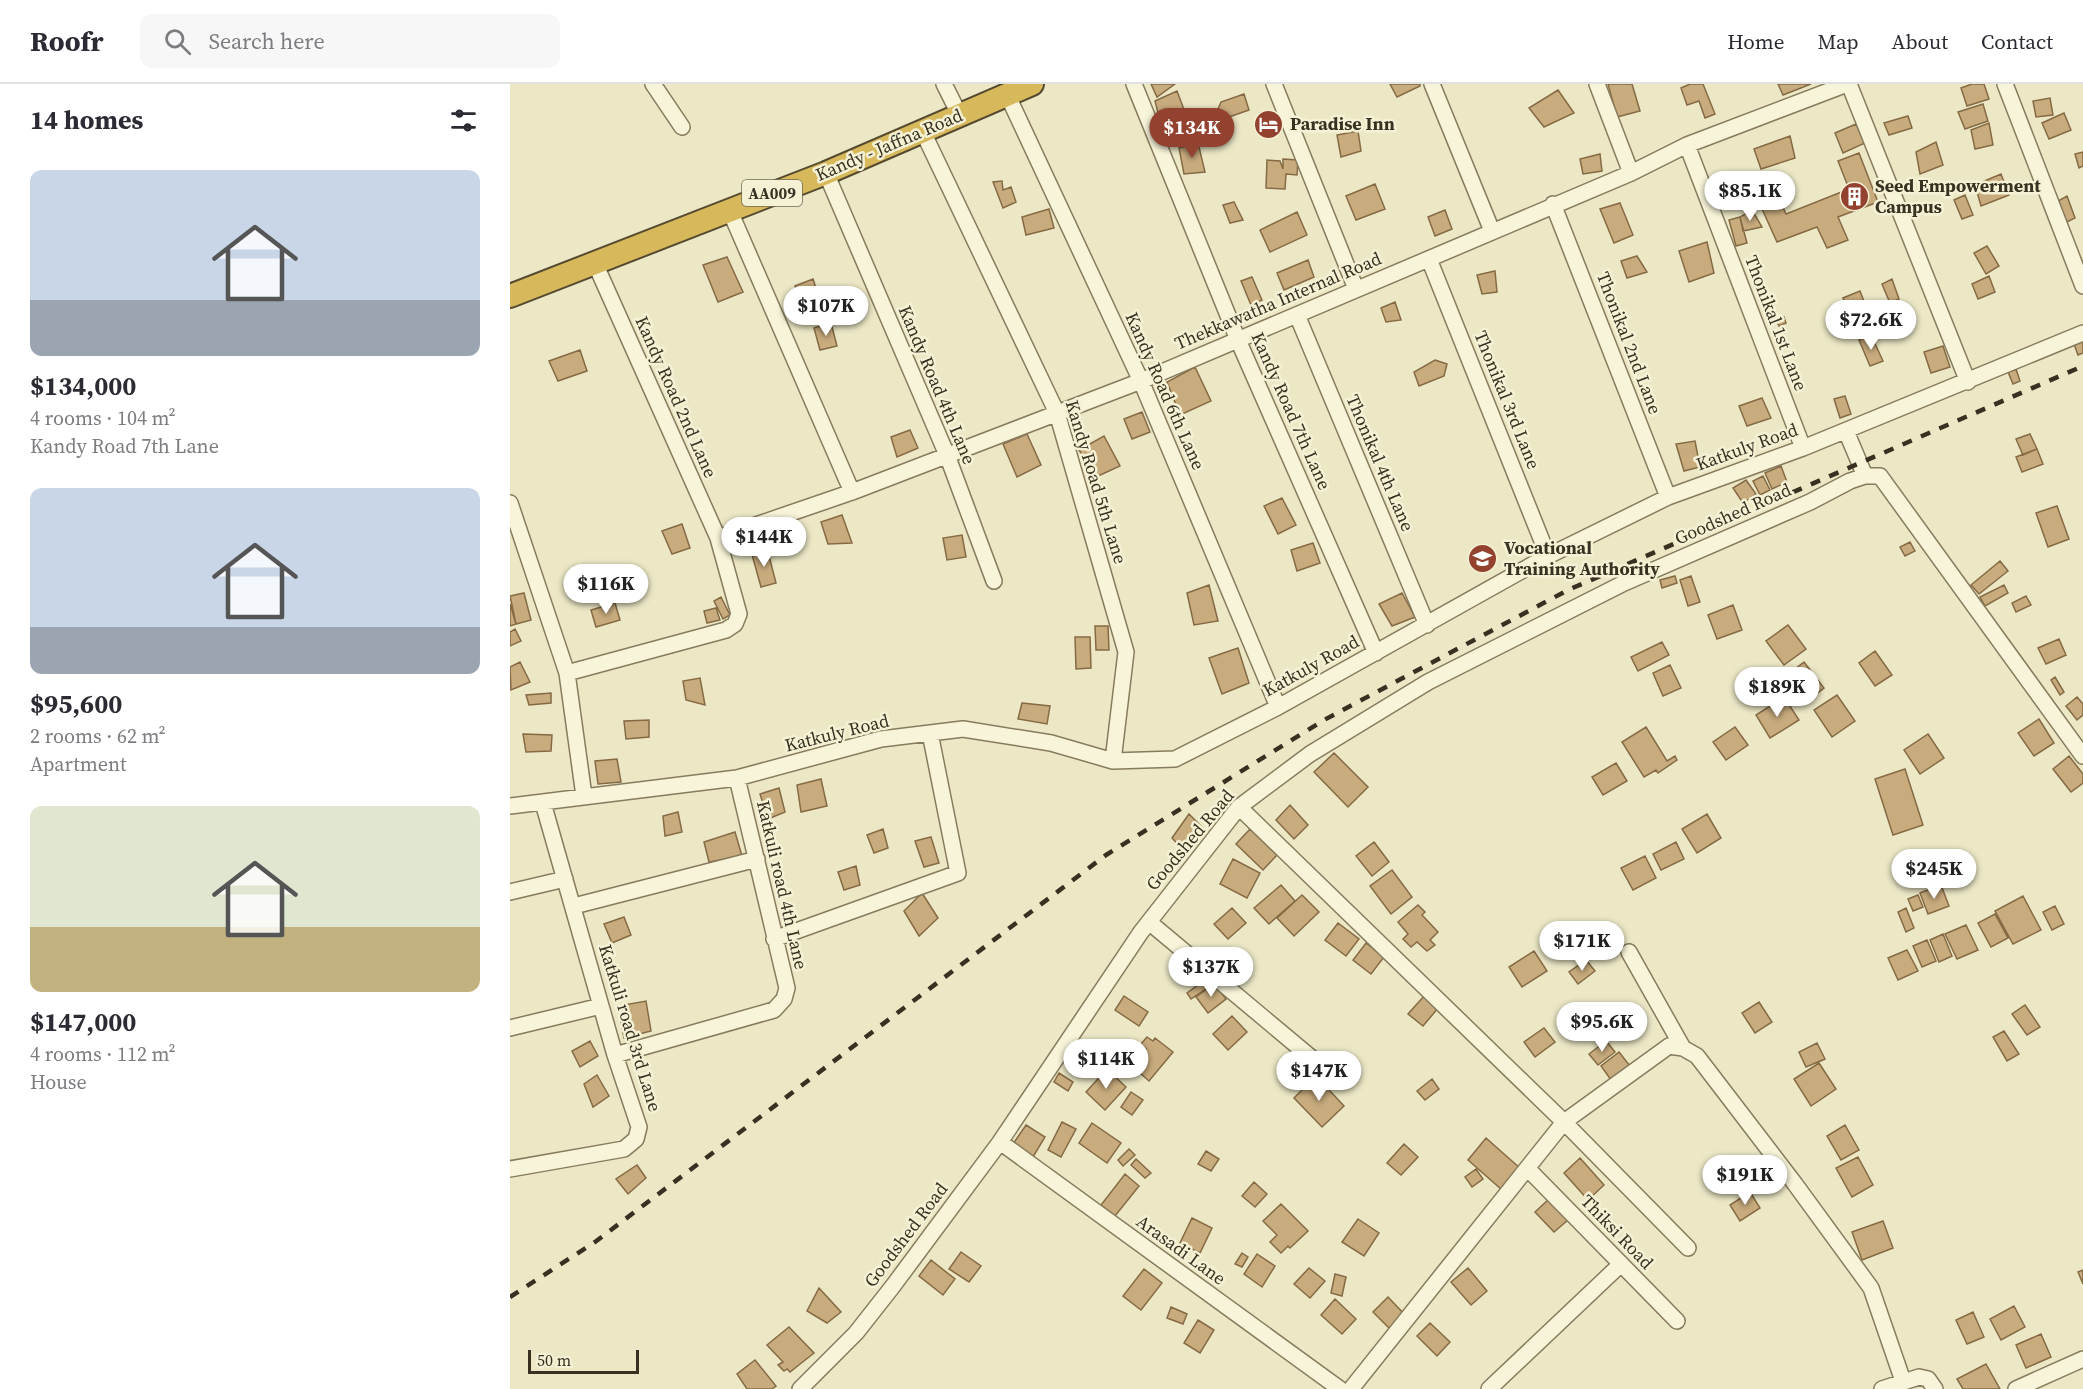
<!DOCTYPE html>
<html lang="en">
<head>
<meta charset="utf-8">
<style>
  :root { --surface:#fff; --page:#f7f7f7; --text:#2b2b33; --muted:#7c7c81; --line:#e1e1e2; --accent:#93422f }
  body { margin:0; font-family:"Source Serif 4",serif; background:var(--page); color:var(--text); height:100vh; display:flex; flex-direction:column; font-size:22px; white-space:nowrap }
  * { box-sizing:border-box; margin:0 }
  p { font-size:20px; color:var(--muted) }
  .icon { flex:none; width:33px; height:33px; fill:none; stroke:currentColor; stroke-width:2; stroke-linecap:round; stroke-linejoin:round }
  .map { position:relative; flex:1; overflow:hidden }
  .drawer { display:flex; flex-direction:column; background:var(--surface); width:510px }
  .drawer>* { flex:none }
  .scale { position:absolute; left:18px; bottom:15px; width:111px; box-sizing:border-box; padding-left:6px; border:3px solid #383020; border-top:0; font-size:16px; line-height:21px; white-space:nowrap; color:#383020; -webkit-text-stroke:4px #f4f1d5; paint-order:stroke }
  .price { position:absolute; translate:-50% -51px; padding:0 14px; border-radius:21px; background:#fff; color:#222; font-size:20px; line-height:39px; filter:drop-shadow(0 2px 3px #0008) }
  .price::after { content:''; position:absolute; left:50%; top:36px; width:18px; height:14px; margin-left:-9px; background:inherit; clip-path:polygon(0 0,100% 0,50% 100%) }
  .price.current { background:var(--accent); color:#fff }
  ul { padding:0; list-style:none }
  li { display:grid; align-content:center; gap:12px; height:318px; padding:0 30px }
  li span { display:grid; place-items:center; height:186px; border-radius:12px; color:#555 }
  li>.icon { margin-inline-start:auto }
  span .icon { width:108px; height:108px; fill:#fffc; stroke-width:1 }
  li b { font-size:26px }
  h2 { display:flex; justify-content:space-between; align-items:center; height:72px; padding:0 30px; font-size:26px }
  header { display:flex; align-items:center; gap:36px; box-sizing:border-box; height:84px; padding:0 30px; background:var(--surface); border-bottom:2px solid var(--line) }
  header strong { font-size:28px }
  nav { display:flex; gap:33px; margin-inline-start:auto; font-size:21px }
  .search { width:420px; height:54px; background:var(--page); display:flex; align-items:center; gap:15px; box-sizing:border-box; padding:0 21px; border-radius:12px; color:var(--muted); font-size:22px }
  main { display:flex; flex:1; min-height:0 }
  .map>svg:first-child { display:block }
</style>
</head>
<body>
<header>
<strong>Roofr</strong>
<div class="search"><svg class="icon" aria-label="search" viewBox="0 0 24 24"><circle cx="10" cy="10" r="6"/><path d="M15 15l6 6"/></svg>Search here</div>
<nav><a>Home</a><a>Map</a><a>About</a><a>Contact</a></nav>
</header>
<main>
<section class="drawer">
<h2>14 homes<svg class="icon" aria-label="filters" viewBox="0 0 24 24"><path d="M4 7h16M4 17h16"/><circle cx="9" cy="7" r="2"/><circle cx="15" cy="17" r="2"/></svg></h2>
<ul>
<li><span style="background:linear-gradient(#c9d6e8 70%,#9aa5b1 0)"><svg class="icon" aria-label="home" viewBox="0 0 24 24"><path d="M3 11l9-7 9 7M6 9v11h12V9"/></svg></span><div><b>$134,000</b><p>4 rooms · 104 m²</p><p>Kandy Road 7th Lane</p></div></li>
<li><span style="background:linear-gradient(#c9d6e8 75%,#9aa5b1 0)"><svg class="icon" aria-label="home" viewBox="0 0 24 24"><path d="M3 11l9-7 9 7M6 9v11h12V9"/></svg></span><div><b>$95,600</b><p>2 rooms · 62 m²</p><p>Apartment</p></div></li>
<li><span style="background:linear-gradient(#dfe7d0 65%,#c2b280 0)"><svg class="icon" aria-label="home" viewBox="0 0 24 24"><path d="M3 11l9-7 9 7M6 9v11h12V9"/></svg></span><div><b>$147,000</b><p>4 rooms · 112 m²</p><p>House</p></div></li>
</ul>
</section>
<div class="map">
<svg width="1573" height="1305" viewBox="0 0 1573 1305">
  <rect width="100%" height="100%" fill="#ece8c6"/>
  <!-- building -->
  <path fill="#c9ac7e" stroke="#856a44" stroke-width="1.5" d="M641,0H665L647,13Z
    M880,0H910V2L887,13Z
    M1098,0H1122L1130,27L1107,33Z
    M1180,0H1193L1205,30L1195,34L1189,17L1177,21L1171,4Z
    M1268,0H1301L1273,11Z
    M1462,0H1474L1479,15L1457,22L1451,4Z
    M1048,6L1064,29L1034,43L1019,24Z
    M667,7L684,52L656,61L645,17Z
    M734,10L739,26L702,39L711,18Z
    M1540,14L1543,31L1526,33L1523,17Z
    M1473,20L1478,37L1455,45L1448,28Z
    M1554,29L1561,46L1539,55L1532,39Z
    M1398,32L1402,44L1379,51L1374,39Z
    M1479,39L1483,61L1465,65L1461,46Z
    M1346,40L1355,59L1333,69L1325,49Z
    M848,47L851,67L831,73L827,51Z
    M1280,52L1285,74L1251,85L1244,65Z
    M1426,58L1433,81L1410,90L1406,68Z
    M688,59L695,88L674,90L669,64Z
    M1573,68V82L1569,84L1565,70Z
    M1349,69L1368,118L1328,133L1338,156L1317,164L1307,143L1267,158L1243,105L1261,97L1276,130L1339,105L1328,77Z
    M1090,70L1092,87L1073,90L1070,75Z
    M773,75L788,76L787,91L776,90L775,105L756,104L757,76L770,77L773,85Z
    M1491,90L1499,111L1471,122L1465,101Z
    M492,97L493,106L501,103L506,118L493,124L483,98Z
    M865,100L875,125L846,136L836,112Z
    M1455,111L1463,131L1452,135L1444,116Z
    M1557,112L1565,134L1557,138L1548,117Z
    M724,118L733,136L720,139L713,121Z
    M1110,119L1123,151L1104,159L1090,125Z
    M539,125L544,144L516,151L512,133Z
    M935,126L942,145L925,152L918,133Z
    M1242,126L1252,143L1233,147L1230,133Z
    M787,128L797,151L760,168L750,146Z
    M1230,133L1237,159L1226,162L1219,136Z
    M1197,158L1204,189L1179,198L1169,167Z
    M1477,162L1489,182L1476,190L1464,169Z
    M1127,172L1137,188L1117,194L1111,177Z
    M217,173L233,208L208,218L193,181Z
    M798,176L804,193L774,206L767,189Z
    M985,187L987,208L972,210L967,191Z
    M1479,192L1485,208L1468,215L1462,200Z
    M742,193L752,216L741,221L731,197Z
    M303,195L309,213L291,218L285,202Z
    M1382,195L1389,215L1380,219L1372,200Z
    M1350,207L1362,238L1345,244L1333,214Z
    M885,218L891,236L876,238L871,224Z
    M1274,233L1276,239L1269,242L1266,236Z
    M321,239L327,262L310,266L304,244Z
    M1361,251L1373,277L1360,282L1349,256Z
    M1573,254V269L1568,271L1564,260Z
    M1433,262L1440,283L1421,289L1414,268Z
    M70,266L77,287L48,297L39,277Z
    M925,276L937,280L934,292L909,302L904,288Z
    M685,283L701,317L670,331L657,298Z
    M1506,285L1510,297L1503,300L1498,288Z
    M1335,312L1341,330L1330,334L1324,315Z
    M1252,314L1261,334L1237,342L1229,322Z
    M632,328L640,348L622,355L614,335Z
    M400,346L408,364L387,373L381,353Z
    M517,350L531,381L507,393L493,360Z
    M1520,350L1527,365L1513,371L1506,355Z
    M594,352L610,382L586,393L569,366Z
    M1185,357L1190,383L1174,387L1166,360Z
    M1527,365L1533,380L1512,388L1506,373Z
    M1271,382L1277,398L1262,405L1255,389Z
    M1253,392L1260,406L1250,411L1243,397Z
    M1236,396L1246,410L1233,419L1223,404Z
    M772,414L786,441L768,450L754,422Z
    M1547,422L1559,455L1538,463L1526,429Z
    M332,431L342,459L318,460L311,438Z
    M172,440L180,464L162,470L152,447Z
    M452,451L456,473L437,476L433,454Z
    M1400,458L1405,467L1395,472L1390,463Z
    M803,459L810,479L787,487L781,466Z
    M241,467L258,468L266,499L251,503Z
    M1490,477L1498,487L1469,510L1461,501Z
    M1165,492L1167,499L1152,504L1150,496Z
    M1181,492L1190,518L1178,522L1170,496Z
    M73,496L77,509L64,513L59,501Z
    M699,501L708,537L684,541L677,509Z
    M1494,501L1498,509L1475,522L1470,513Z
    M14,509L21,536L6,540L0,512Z
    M892,509L905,533L882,542L869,520Z
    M1516,512L1521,521L1506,528L1502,519Z
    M211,513L220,531L213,535L204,517Z
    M105,519L110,536L86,543L81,526Z
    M0,520L6,540L0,542Z
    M1223,521L1232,546L1207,555L1198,531Z
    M206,524L210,536L197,539L194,527Z
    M1278,541L1296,565L1274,581L1256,557Z
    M585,542H598L599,566H586Z
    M5,545L11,557L0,562V548Z
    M565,553H580L581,584L566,585Z
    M1549,555L1556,571L1536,580L1528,564Z
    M1152,558L1159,571L1128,587L1121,573Z
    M728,564L739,599L712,610L699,574Z
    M1365,567L1382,591L1365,602L1349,579Z
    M10,578L20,598L1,606L0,583Z
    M1294,578L1314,604L1295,619L1275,593Z
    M1160,581L1171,604L1153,612L1143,589Z
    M1545,593L1554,608L1550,611L1541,596Z
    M190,594L195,621L176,616L173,597Z
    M41,609V619L19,621L16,611Z
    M1327,611L1345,637L1322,653L1304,626Z
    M1274,613L1289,636L1260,654L1246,631Z
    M1567,613L1573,620V631L1567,636L1556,622Z
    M512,619L540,622L537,640L508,635Z
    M1529,635L1544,659L1524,672L1508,649Z
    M139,636V653L116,655L114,637Z
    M1136,643L1157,677L1165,672L1167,676L1148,689L1146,686L1134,693L1112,658Z
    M1225,643L1238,661L1216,676L1203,658Z
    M13,650L42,651L41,667L16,668Z
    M1418,650L1434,674L1410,690L1394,666Z
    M824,669L858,703L838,723L804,688Z
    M1559,672L1573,690V699L1561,708L1543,685Z
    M107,675L111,698L88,700L85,677Z
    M1106,679L1117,697L1093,711L1082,693Z
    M1395,685L1413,741L1383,751L1365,695Z
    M311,695L317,722L291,728L287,701Z
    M269,704L275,728L258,735L250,710Z
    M780,721L798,741L784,755L766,736Z
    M168,728L172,748L155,752L153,732Z
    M679,730L694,745L676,769L662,754Z
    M1197,730L1211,754L1187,769L1172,745Z
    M373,745L378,764L364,769L357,751Z
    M740,745L767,771L753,786L726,760Z
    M225,748L232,772L199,778L194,758Z
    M421,753L429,779L414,783L405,757Z
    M864,758L879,778L862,792L846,772Z
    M1166,758L1174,775L1151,786L1143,770Z
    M1135,772L1146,794L1123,806L1111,784Z
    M723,775L750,789L737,814L710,800Z
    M346,782L350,801L334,806L328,788Z
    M882,786L902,813L881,830L860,802Z
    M771,801L785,817L759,840L744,824Z
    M1431,801L1439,822L1418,830L1410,809Z
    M412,809L428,834L409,852L394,827Z
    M792,811L809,828L784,852L767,834Z
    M1408,811L1413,823L1403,827L1398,815Z
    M1513,812L1531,846L1503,860L1485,827Z
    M908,821L915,828L912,831L928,848L920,856L925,861L917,867L907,858L901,863L893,855L898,850L888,838Z
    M1545,822L1554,840L1542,846L1533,828Z
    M722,824L736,839L718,855L704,840Z
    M1396,824L1404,844L1396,848L1388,828Z
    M1485,830L1498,854L1481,863L1468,839Z
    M114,833L121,851L102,859L94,840Z
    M828,839L849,855L836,872L815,856Z
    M1099,841L1106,856L1098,860L1091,844Z
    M1456,841L1468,866L1447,875L1435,850Z
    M1433,850L1442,872L1429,878L1420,856Z
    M1417,856L1426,877L1412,883L1403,862Z
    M856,859L874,873L861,890L843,876Z
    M1397,866L1408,887L1388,896L1378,874Z
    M1024,867L1037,887L1012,903L999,883Z
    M1076,876L1085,887L1068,900L1059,888Z
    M695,896L700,902L681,915L677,909Z
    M704,900L716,915L698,929L686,913Z
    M915,911L929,923L913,942L898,930Z
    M614,912L638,928L629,942L605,926Z
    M136,917L141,947L114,954L108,922Z
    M1249,918L1262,938L1245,949L1232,929Z
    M1515,921L1530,943L1517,951L1502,930Z
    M722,932L737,948L718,966L703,950Z
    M1034,944L1045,958L1025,973L1014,958Z
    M1494,947L1509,970L1497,977L1483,953Z
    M637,953L643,957L645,954L663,968L639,997L622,982L636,965L631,960Z
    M80,957L88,972L70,983L62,967Z
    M1096,957L1105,968L1088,981L1079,970Z
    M1307,959L1315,975L1296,983L1289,968Z
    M1109,968L1120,982L1101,996L1091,982Z
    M1309,979L1326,1005L1301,1022L1284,995Z
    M597,985L616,1003L595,1026L576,1008Z
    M549,989L563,998L558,1007L544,998Z
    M87,991L99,1012L83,1023L74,1000Z
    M806,992L834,1022L812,1043L784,1014Z
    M922,995L929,1005L915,1016L907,1007Z
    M621,1008L633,1016L622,1031L611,1023Z
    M552,1038L566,1045L551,1073L538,1066Z
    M582,1039L611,1059L597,1079L569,1059Z
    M516,1041L535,1053L523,1073L503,1060Z
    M1335,1041L1349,1066L1331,1076L1317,1052Z
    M976,1054L1011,1085L992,1106L958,1076Z
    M894,1060L908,1073L891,1091L877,1079Z
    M619,1065L625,1071L613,1082L608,1076Z
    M696,1067L709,1075L701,1087L688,1080Z
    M1348,1073L1363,1101L1342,1113L1326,1084Z
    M1070,1074L1094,1101L1078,1116L1054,1089Z
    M626,1075L641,1089L635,1094L621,1081Z
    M127,1081L136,1094L118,1110L106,1095Z
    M966,1085L973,1095L962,1103L955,1093Z
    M615,1090L629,1102L605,1132L591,1121Z
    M744,1098L757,1110L745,1123L732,1112Z
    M1240,1108L1250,1124L1230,1137L1220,1121Z
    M1039,1115L1058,1136L1044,1148L1025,1128Z
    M771,1120L798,1147L780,1164L778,1162L771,1169L760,1158L767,1151L753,1137Z
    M682,1134L702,1144L690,1169L670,1159Z
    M848,1135L869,1149L854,1172L832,1158Z
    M1373,1137L1383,1164L1352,1176L1342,1148Z
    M451,1168L471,1182L459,1198L439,1185Z
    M732,1169L738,1173L732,1183L725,1180Z
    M747,1170L765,1182L752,1203L734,1190Z
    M421,1176L445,1195L433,1211L409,1192Z
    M799,1184L815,1197L800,1214L784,1200Z
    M958,1184L977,1207L961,1221L941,1198Z
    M634,1185L652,1199L631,1226L613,1212Z
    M1573,1186V1200L1568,1188Z
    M825,1190L836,1193L832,1212L821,1209Z
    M309,1204L331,1228L317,1239L297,1227Z
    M878,1213L897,1233L882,1247L863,1228Z
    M825,1215L846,1235L832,1250L811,1231Z
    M1504,1222L1515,1243L1491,1256L1480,1235Z
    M661,1223L677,1230L673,1240L657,1234Z
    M1463,1228L1474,1253L1457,1260L1446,1236Z
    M688,1236L704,1246L690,1269L674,1259Z
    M920,1239L940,1258L927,1272L907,1252Z
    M279,1243L304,1269L280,1288L277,1285L274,1287L268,1281L273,1278L257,1261Z
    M1531,1250L1541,1273L1516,1284L1506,1261Z
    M245,1276L266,1302L262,1305H237L227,1290Z
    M1476,1280L1490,1305H1453L1447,1295Z"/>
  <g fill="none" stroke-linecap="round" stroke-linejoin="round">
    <defs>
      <path id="minor" d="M143,0L172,43
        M434,0L450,32
        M624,0L728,256L866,569
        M764,0L846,205
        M922,0L982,147
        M1087,0L1121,89
        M1339,0L1458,298
        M1495,0L1573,202
        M497,10L631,297L768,623
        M413,48L547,329L616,568L603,677
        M1177,61L1293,364
        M316,89L437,371L484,497
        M1043,120L1158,413
        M219,125L342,408
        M919,175L1038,472
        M787,231L917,541
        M1336,347L1355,392
        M0,419L57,589L74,712
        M208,454L342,408L631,297L1121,89L1177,61L1337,0
        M57,589L216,546L225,540L229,530L208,454L84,177
        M0,722L227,694L371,655L453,645L541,659L603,677L665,675L768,623L1038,472L1158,413L1293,364L1573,249
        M729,723L1054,1038L1178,1164
        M0,808L55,795
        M64,822L247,775
        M639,838L804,976
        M264,855L448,789L420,649
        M1119,868L1173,964
        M0,944L91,922
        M105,971L264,926L274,915L277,904L227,694
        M490,1058L830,1305
        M0,1085L114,1065L126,1055L129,1043L105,971L33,719
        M1018,1085L1167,1237
        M290,1305L346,1249L383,1202L490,1058L631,848L729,723L800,670L918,598L1114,499L1300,418L1340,397L1355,392H1370L1573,672
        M841,1305L1054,1038L1159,962L1173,964L1187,972L1285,1100L1361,1204L1393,1297
        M979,1305L1111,1180
        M1372,1305L1409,1293L1418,1295L1425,1305
        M1506,1305L1573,1275"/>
      <path id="highway" d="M0,212L316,89L522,0"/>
    </defs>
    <!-- minor casing -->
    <use href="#minor" stroke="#877b5d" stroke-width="18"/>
    <!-- highway casing -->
    <use href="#highway" stroke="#554930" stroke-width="26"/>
    <!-- minor -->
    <use href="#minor" stroke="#f7f4d9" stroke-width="15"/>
    <!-- highway -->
    <use href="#highway" stroke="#d7b95b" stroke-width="22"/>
    <!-- rail -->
    <path stroke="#383020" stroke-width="4.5" stroke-dasharray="10 10" stroke-linecap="butt" d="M0,1213L85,1158L596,771L814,636L1058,506L1573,282"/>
  </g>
  <!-- icons -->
  <defs>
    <symbol id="hotel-disc" viewBox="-11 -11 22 22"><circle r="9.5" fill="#93422f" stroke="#f4f1d5"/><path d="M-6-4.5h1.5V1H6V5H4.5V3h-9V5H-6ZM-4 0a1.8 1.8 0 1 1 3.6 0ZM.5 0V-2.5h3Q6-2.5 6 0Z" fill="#fff"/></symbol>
    <symbol id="building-disc" viewBox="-11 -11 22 22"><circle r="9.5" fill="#93422f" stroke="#f4f1d5"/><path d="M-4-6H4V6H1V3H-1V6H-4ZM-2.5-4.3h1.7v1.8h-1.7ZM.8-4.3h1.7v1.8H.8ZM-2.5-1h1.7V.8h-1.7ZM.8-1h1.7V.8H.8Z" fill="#fff"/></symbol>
    <symbol id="university-disc" viewBox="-11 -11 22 22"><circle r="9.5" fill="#93422f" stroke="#f4f1d5"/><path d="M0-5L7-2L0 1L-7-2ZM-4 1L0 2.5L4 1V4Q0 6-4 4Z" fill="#fff"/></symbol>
  </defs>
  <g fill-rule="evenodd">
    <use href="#hotel-disc" x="742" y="24" width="33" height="33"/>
    <use href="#building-disc" x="1328" y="96" width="33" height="33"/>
    <use href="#university-disc" x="956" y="458" width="33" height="33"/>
  </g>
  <g text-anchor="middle" stroke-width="5" stroke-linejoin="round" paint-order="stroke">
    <!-- shield labels -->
    <rect fill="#f4f1d5" stroke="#706a56" stroke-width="1.5" x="232" y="96" width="60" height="26" rx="4.5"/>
    <g font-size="16" font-weight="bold" fill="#383020">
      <text x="262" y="115">AA009</text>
    </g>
    <!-- poi labels -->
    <g font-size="18" font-weight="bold" fill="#383020" stroke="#f4f1d5" text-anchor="start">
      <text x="780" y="46">Paradise Inn</text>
      <text x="1365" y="108">Seed Empowerment<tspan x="1365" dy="21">Campus</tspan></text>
      <text x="994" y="470">Vocational<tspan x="994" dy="21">Training Authority</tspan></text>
    </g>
    <!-- street labels -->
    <g font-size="18" fill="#383020" stroke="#f4f1d5">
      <text transform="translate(379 61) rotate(-23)" y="6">Kandy - Jaffna Road</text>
      <text transform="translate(768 217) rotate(-23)" y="6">Thekkawatha Internal Road</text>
      <text transform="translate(1266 239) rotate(69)" y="6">Thonikal 1st Lane</text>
      <text transform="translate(1119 259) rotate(69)" y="6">Thonikal 2nd Lane</text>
      <text transform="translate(427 301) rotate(67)" y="6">Kandy Road 4th Lane</text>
      <text transform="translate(655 307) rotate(66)" y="6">Kandy Road 6th Lane</text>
      <text transform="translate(166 313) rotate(66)" y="6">Kandy Road 2nd Lane</text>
      <text transform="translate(997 316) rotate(68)" y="6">Thonikal 3rd Lane</text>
      <text transform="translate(781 327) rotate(66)" y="6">Kandy Road 7th Lane</text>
      <text transform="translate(1237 363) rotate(-20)" y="6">Katkuly Road</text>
      <text transform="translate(870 379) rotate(67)" y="6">Thonikal 4th Lane</text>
      <text transform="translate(586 398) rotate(73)" y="6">Kandy Road 5th Lane</text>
      <text transform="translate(1223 430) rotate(-24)" y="6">Goodshed Road</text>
      <text transform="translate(801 582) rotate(-29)" y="6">Katkuly Road</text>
      <text transform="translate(327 649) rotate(-14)" y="6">Katkuly Road</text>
      <text transform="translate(680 756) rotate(-50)" y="6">Goodshed Road</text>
      <text transform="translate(272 801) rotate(77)" y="6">Katkuli road 4th Lane</text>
      <text transform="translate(120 944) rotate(73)" y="6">Katkuli road 3rd Lane</text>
      <text transform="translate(1107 1148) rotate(46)" y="6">Thiksi Road</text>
      <text transform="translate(396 1151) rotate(-53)" y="6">Goodshed Road</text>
      <text transform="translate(671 1166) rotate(36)" y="6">Arasadi Lane</text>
    </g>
  </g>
</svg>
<div class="scale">50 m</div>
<b class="price current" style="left:682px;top:75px">$134K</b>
<b class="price" style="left:1240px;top:138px">$85.1K</b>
<b class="price" style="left:316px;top:253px">$107K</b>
<b class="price" style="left:1361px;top:267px">$72.6K</b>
<b class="price" style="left:254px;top:484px">$144K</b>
<b class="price" style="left:96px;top:531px">$116K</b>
<b class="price" style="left:1267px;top:634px">$189K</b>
<b class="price" style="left:1424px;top:816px">$245K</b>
<b class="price" style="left:1072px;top:888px">$171K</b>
<b class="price" style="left:701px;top:914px">$137K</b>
<b class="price" style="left:1092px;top:969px">$95.6K</b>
<b class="price" style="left:596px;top:1006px">$114K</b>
<b class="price" style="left:809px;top:1018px">$147K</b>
<b class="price" style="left:1235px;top:1122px">$191K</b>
</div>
</main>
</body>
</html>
